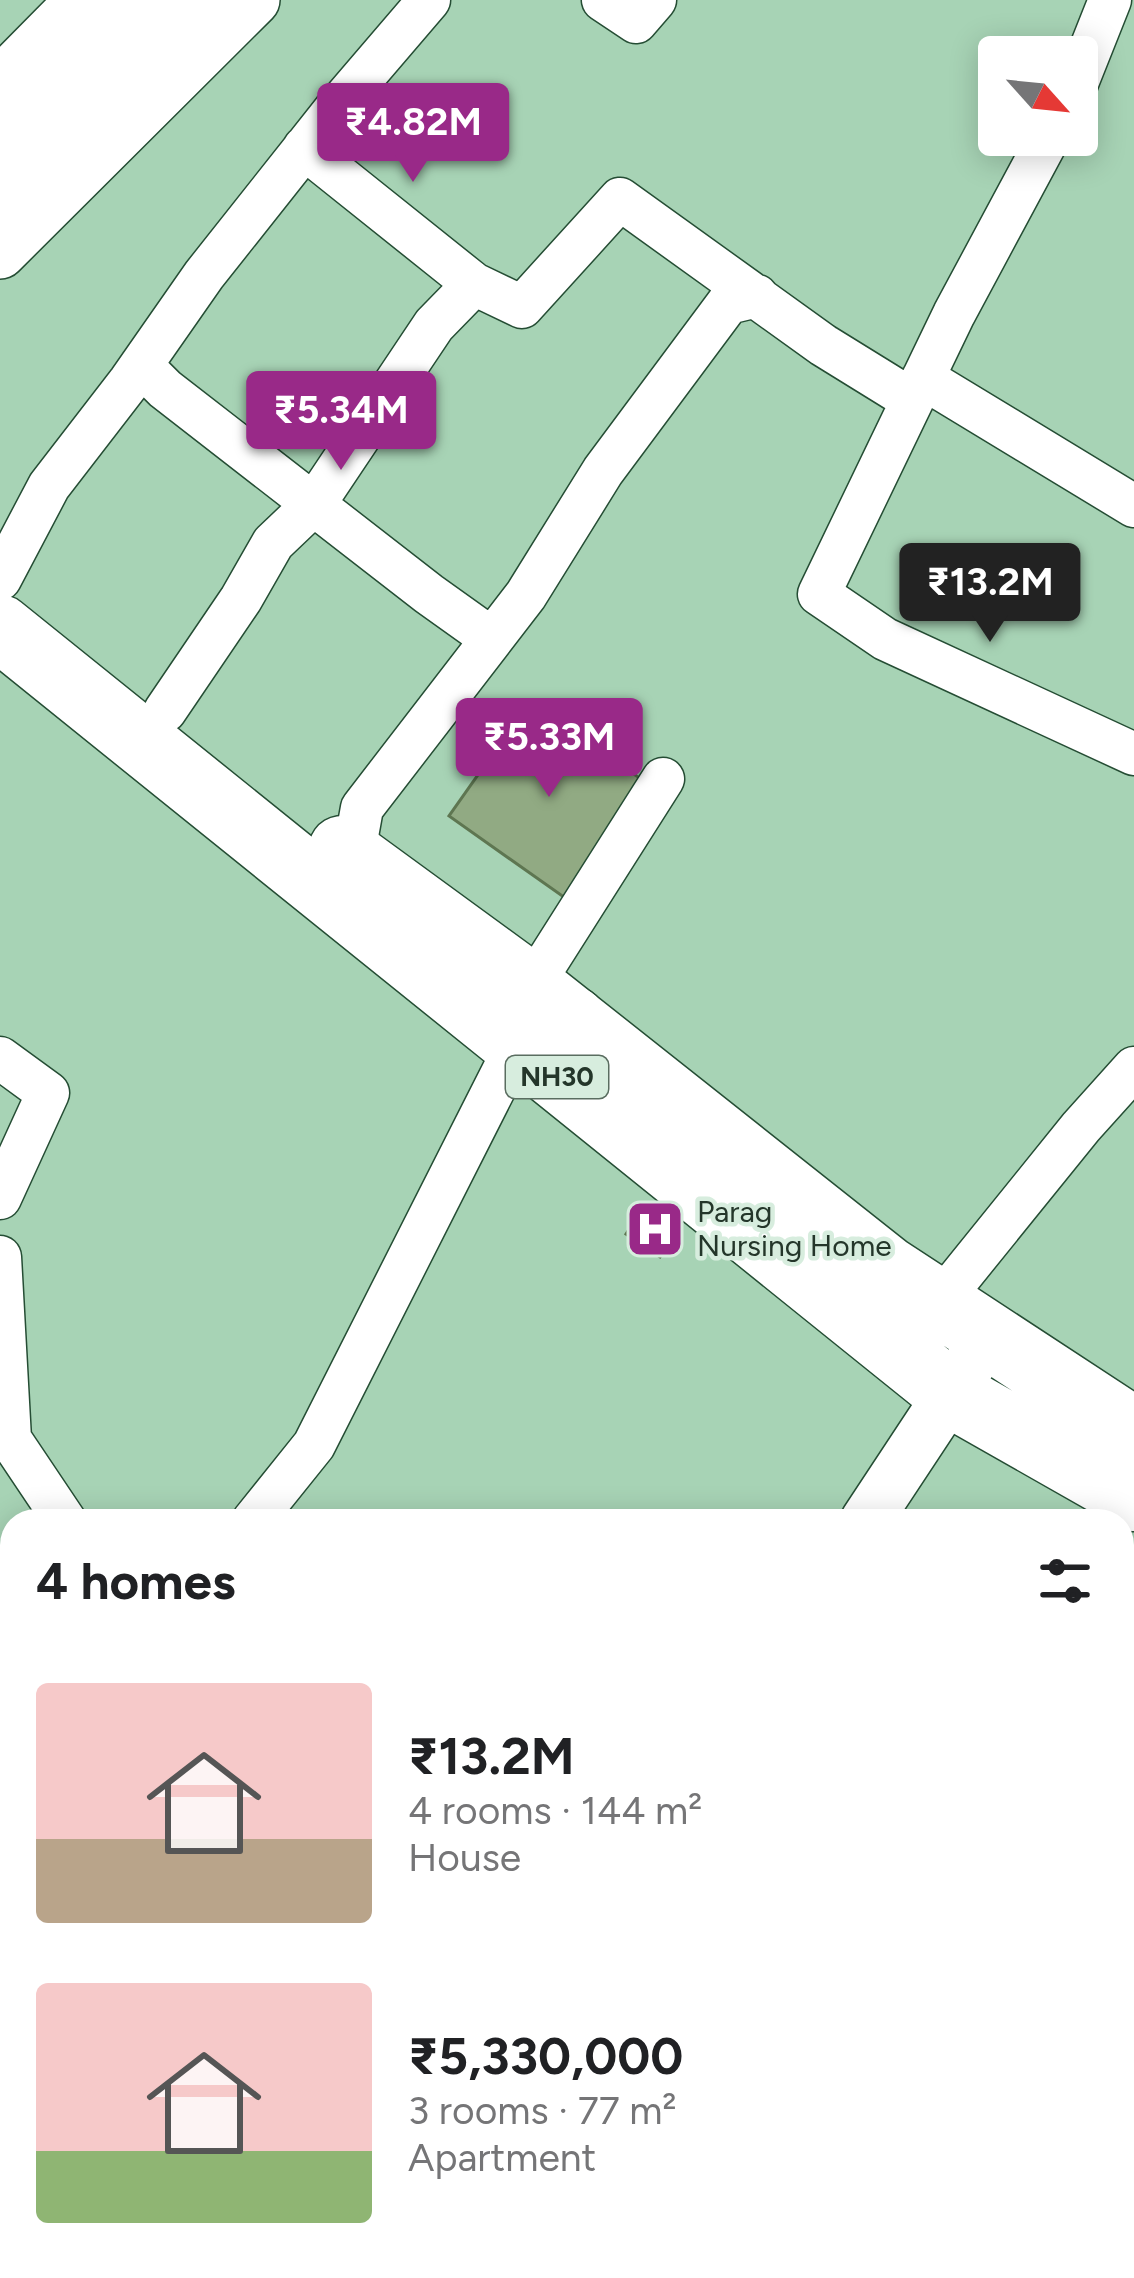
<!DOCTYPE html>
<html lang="en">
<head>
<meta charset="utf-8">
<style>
  :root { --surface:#fff; --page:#f2f2f2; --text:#202124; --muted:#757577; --accent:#992988 }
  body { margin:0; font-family:Figtree,sans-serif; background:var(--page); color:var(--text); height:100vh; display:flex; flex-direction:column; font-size:45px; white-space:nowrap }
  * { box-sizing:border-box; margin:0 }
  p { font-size:39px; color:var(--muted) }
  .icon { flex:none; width:66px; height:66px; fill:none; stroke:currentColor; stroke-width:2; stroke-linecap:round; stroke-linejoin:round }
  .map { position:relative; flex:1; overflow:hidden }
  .drawer { position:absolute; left:0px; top:1509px; width:1134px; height:771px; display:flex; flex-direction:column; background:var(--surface); border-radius:36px 36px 0 0; box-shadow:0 6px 30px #0003 }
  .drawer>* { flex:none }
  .needle { width:78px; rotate:117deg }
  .tools { position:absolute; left:978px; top:36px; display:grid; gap:24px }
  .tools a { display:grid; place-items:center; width:120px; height:120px; border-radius:12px; background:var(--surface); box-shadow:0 6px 30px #0003; font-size:60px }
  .price { position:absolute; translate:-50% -102px; padding:0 27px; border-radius:12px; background:var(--accent); color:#fff; font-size:39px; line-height:78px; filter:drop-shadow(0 3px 6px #0008) }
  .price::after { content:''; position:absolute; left:50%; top:72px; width:36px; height:27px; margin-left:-18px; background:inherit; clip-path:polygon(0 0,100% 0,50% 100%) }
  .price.active { background:#222; color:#fff }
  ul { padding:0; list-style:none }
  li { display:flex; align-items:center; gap:36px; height:300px; padding:0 36px }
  li span { display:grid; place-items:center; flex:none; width:336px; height:240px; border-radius:12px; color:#555 }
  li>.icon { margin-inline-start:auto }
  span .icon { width:144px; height:144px; fill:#fffc; stroke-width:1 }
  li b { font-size:51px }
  h2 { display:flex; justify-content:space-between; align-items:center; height:144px; padding:0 36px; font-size:51px }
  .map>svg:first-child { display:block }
</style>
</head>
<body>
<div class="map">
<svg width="1134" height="2278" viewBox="0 0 1134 2278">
  <rect width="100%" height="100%" fill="#a7d3b5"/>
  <!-- water -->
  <path fill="#5ec084" d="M0,1684L12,1695V2175L0,2176Z"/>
  <!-- building -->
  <path fill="#91aa83" stroke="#5e7651" stroke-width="3" d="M530,701L648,784L568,900L449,816Z
    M646,1203L681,1224L660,1257L626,1234Z"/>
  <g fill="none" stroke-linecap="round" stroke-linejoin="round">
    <defs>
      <path id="minor" d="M603,0L636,22L655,0
        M1077,83L1110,0
        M1050,135L954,314L819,594L885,639L1134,754
        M304,148L474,284L522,307L620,199L823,345L912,400
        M141,365L165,389L429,594L492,639
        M923,378L1134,506
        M0,579L49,486L130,381L204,275L334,111L429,0
        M165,711L241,599L273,543L315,503L434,325L474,284
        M353,858L362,808L526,595L603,471L728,303L757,296
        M531,987L663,779
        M0,1058L48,1093L0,1198
        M0,1257L10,1439L65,1521
        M938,1304L1081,1127L1134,1068
        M253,1521L314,1445L517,1044
        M0,1659L12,1668
        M0,2183L12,2182"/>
      <path id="tertiary" d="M0,83L82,0
        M0,253L254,0
        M866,1521L971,1362
        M312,2278L316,2268"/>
      <path id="primary" d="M0,628L951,1394L1134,1498
        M342,849L531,987L887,1269L1134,1431"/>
      <path id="trunk" d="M0,133L130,0
        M0,201L196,0
        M543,1066L573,1020"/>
    </defs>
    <!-- minor casing -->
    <use href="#minor" stroke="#254d34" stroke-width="45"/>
    <!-- tertiary casing -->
    <use href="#tertiary" stroke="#254d34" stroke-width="54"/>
    <!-- primary casing -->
    <use href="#primary" stroke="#254d34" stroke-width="69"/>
    <!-- trunk casing -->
    <use href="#trunk" stroke="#254d34" stroke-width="69"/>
    <!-- minor -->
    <use href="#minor" stroke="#fff" stroke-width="42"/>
    <!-- tertiary -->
    <use href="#tertiary" stroke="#fff" stroke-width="51"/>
    <!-- primary -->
    <use href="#primary" stroke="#fff" stroke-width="66"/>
    <!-- trunk -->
    <use href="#trunk" stroke="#fff" stroke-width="66"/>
  </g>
  <!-- icons -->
  <defs>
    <symbol id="hospital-square" viewBox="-11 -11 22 22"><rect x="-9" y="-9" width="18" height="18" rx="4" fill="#992988" stroke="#d7edde"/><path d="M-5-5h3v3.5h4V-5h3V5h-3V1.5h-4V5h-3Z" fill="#fff"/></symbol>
  </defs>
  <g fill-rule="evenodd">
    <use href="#hospital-square" x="622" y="1196" width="66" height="66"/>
  </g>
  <g text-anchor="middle" stroke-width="9" stroke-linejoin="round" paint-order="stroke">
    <!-- shield labels -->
    <rect fill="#d7edde" stroke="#5a6d60" stroke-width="3" x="506" y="1056" width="102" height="42" rx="9"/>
    <g font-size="27" font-weight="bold" fill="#24362a">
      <text x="557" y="1086">NH30</text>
    </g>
    <!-- poi labels -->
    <g font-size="30" fill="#24362a" stroke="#d7edde" text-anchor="start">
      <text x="697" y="1222">Parag<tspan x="697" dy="34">Nursing Home</tspan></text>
    </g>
  </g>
</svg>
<div class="tools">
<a><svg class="needle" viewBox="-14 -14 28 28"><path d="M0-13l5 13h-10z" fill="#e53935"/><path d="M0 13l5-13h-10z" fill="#757577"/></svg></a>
</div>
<b class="price" style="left:413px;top:185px">₹4.82M</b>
<b class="price" style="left:341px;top:473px">₹5.34M</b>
<b class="price active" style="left:990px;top:645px">₹13.2M</b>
<b class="price" style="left:549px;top:800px">₹5.33M</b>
<section class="drawer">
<h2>4 homes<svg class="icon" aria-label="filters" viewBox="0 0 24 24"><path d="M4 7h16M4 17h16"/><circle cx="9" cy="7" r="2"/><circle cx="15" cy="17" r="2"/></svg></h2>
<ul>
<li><span style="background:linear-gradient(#f6c9c9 65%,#b9a48a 0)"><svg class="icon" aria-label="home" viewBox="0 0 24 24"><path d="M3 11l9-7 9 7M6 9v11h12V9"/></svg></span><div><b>₹13.2M</b><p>4 rooms · 144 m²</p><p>House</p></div></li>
<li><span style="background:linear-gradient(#f6c9c9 70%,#8fb573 0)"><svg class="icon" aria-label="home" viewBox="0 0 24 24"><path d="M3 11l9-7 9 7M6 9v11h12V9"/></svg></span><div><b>₹5,330,000</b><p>3 rooms · 77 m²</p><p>Apartment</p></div></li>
</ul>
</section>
</div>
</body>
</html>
